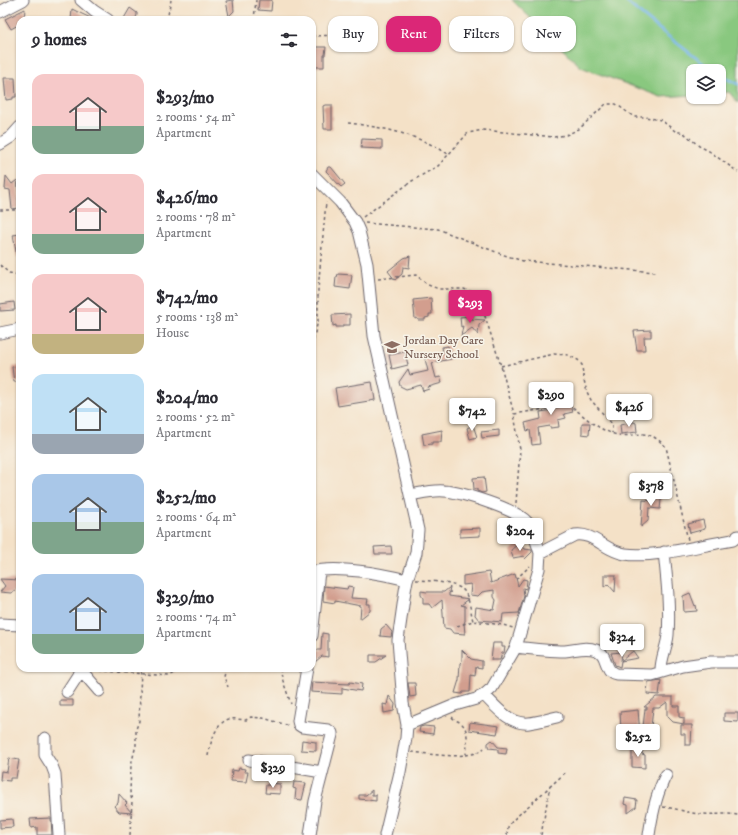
<!DOCTYPE html>
<html lang="en">
<head>
<meta charset="utf-8">
<style>
  :root { --surface:#fff; --page:#f2f2f3; --text:#2b2b33; --muted:#7c7c81; --accent:#db2777 }
  body { margin:0; font-family:"IM FELL DW Pica",serif; background:var(--page); color:var(--text); height:100vh; display:flex; flex-direction:column; font-size:15px; white-space:nowrap }
  * { box-sizing:border-box; margin:0 }
  p { font-size:13px; color:var(--muted) }
  .icon { flex:none; width:22px; height:22px; fill:none; stroke:currentColor; stroke-width:2; stroke-linecap:round; stroke-linejoin:round }
  .map { position:relative; flex:1; overflow:hidden }
  .side { position:absolute; left:16px; top:16px; width:300px; height:656px; display:flex; flex-direction:column; background:var(--surface); border-radius:12px; box-shadow:0 1px 3px #0004 }
  .side>* { flex:none }
  .hud { position:absolute; left:328px; top:16px; width:350px; height:36px; display:flex; gap:8px }
  .tools { position:absolute; left:686px; top:64px; display:grid; gap:8px }
  .tools a { display:grid; place-items:center; width:40px; height:40px; border-radius:8px; background:var(--surface); box-shadow:0 1px 3px #0004; font-size:20px }
  .price { position:absolute; translate:-50% -34px; padding:0 9px; border-radius:4px; background:#fff; color:#222; font-size:13px; line-height:26px; filter:drop-shadow(0 1px 2px #0008) }
  .price::after { content:''; position:absolute; left:50%; top:24px; width:12px; height:9px; margin-left:-6px; background:inherit; clip-path:polygon(0 0,100% 0,50% 100%) }
  .price.current { background:var(--accent); color:#fff }
  ul { padding:0; list-style:none }
  li { display:flex; align-items:center; gap:12px; height:100px; padding:0 16px }
  li span { display:grid; place-items:center; flex:none; width:112px; height:80px; border-radius:12px; color:#555 }
  li>.icon { margin-inline-start:auto }
  span .icon { width:48px; height:48px; fill:#fffc; stroke-width:1 }
  li b { font-size:17px }
  h2 { display:flex; justify-content:space-between; align-items:center; height:48px; padding:0 16px; font-size:17px }
  .chip { padding:0 14px; border-radius:12px; background:var(--surface); box-shadow:0 1px 3px #0004; font-size:14px; line-height:36px }
  .chip.current { background:var(--accent); color:#fff }
  .map>svg:first-child { display:block }
</style>
</head>
<body>
<div class="map">
<svg width="738" height="835" viewBox="0 0 738 835">
  <rect width="100%" height="100%" fill="#f7f3e8"/>
  <filter id="ink" filterUnits="userSpaceOnUse"><feTurbulence type="fractalNoise" baseFrequency=".025" numOctaves="2"/><feDisplacementMap in="SourceGraphic" scale="8" xChannelSelector="R" yChannelSelector="G"/><feConvolveMatrix kernelMatrix="1 2 1 2 8 2 1 2 1" color-interpolation-filters="sRGB"/></filter>
  <filter id="wash" filterUnits="userSpaceOnUse"><feTurbulence type="fractalNoise" baseFrequency=".012" numOctaves="4" result="noise"/><feDisplacementMap in="SourceGraphic" scale="16" xChannelSelector="R" yChannelSelector="G"/><feGaussianBlur stdDeviation="0.9" result="paint"/><feColorMatrix in="noise" values="0 0 0 0 0 0 0 0 0 0 0 0 0 0 0 0 0 1.4 0 .05"/><feComposite in="paint" operator="in"/></filter>
  <g filter="url(#wash)">
    <rect width="100%" height="100%" fill="#f4e1c7"/>
    <!-- green -->
    <path fill="#89c87f" stroke="#56755d" d="M512,0H738V103L729,92L719,93V71H693V95L661,97L581,67Z"/>
    <g fill="none" stroke-linecap="round" stroke-linejoin="round">
      <!-- stream -->
      <path stroke="#7db8ef" stroke-width="2.5" d="M624,0L664,33L713,71
        M719,75L738,84"/>
    </g>
    <g id="blocks">
      <!-- building -->
      <path fill="#d29e8e" d="M233,0L234,11L229,16L226,1Z
        M259,0H272L271,11L258,10Z
        M130,8L137,13V15L135,20H123Z
        M25,9L24,20H20V24L11,29L5,19Z
        M72,9L82,14L95,20H71Z
        M313,47H326L325,55H324V67H313Z
        M4,78H15L16,97H13V99L6,100Z
        M325,105H332V129H324L323,106Z
        M362,139L382,140V149L361,148Z
        M328,167H331L345,184L341,187L326,171Z
        M6,176L12,184L17,180L19,197L18,198L19,208L12,209L10,190L5,189Z
        M20,234V257H17L13,235Z
        M410,256L409,268L403,267L402,274L395,280L388,271L404,258Z
        M338,274L352,275L350,289L335,287L336,277H337Z
        M431,298L432,314H429V317L425,318V320H418L417,318L415,319L413,300Z
        M14,302L15,310L0,311V304Z
        M350,314V325H343V327H336V325L333,326L332,315Z
        M471,316V319L485,320L479,325L478,335L472,328L461,336L463,326L461,327L460,317Z
        M651,330V337H644L645,350H637L634,331Z
        M448,346L451,359L432,363L436,378L440,377L442,383L428,387L429,389L423,391L421,385L406,389L400,386L399,382L408,369L410,375L428,371L424,355L443,353L442,347Z
        M405,352L408,365L392,369L389,355Z
        M20,366V382H14L12,367Z
        M372,382L375,400L338,406L335,388Z
        M569,391L571,399H569L573,412L564,414L566,418L558,420L559,427L550,428V426L538,428L540,444L532,445L530,430L527,431L525,423L541,419L540,412L554,410L550,395Z
        M634,422L636,423L637,432L621,434L620,425Z
        M582,423H590L589,435L582,434Z
        M473,425L477,437L470,439L467,428Z
        M442,430L441,442H432V444L424,445L422,434Z
        M499,430V436L482,438L481,432Z
        M484,477L486,492L482,493L477,491V489H474L473,478Z
        M655,491L662,492L660,509L649,508L648,521L641,527L643,500L654,501Z
        M703,520L705,529L690,533L688,524Z
        M480,528V536L460,537V529Z
        M519,543L524,549L532,550V552L525,559L524,556L513,558L511,550Z
        M391,546L392,554H375L374,547Z
        M489,572L491,583L515,574L518,586L523,579L527,580L526,589L523,588L524,596L519,613L503,614L502,622L479,620L475,615L476,607L494,610L496,600L494,597V590L482,592L478,596L470,595L471,584L463,585V576Z
        M604,575H616L615,592L608,584L604,587Z
        M0,579L20,580V586L11,593L0,592L5,586Z
        M324,586L347,589L348,586L353,587L351,598L368,599L367,604H370V611L360,619L361,606L335,601V603L323,601Z
        M450,587L449,592H451L449,593V596L469,599L461,605L465,606V621L464,623L465,634L453,633L450,629L444,628L442,600L432,608L429,604H423V598L421,595V591L427,592H444Z
        M690,593L695,606L696,605L697,611L684,612L683,596Z
        M386,625L392,632L391,637L380,636L381,629Z
        M322,633L328,634V657L322,656L315,662V650H321Z
        M493,643H502V647H505L504,653H502L500,660H491Z
        M462,650L471,659L482,661V668L476,667L475,676L471,675L470,692H463L462,694L455,693L459,680L460,663L462,661Z
        M633,651L638,658L621,661L620,667L615,665L611,653L622,652L621,661Z
        M370,655H386L376,662H370Z
        M661,680L659,695L647,694L648,682Z
        M312,682L349,684L350,682L362,684L361,691L342,688V694L311,692Z
        M408,683H415L416,696L410,697Z
        M389,696L395,704L394,711L384,713L383,704L387,705Z
        M656,697H673V706H679V717L684,718V724L673,722L667,716V702L659,708H653L651,727H643L645,709H647V707H644Z
        M60,700H73V706H60Z
        M638,710L640,734L627,732V730L621,731L620,712Z
        M724,713H738V722L724,721Z
        M470,722L499,726L497,734L469,730Z
        M681,725H692L691,745H685V734H681Z
        M424,726L434,727L433,734L419,732L420,727Z
        M302,740L316,742V751L301,750Z
        M492,740L498,747L507,748L506,754L498,753V749L489,748L488,746V743Z
        M632,748H642V754L645,755V768L632,767Z
        M9,758L19,760L16,778H10V781L0,780L1,771L7,772Z
        M239,768L245,769L244,772H248L246,782L231,781L232,770L238,771Z
        M294,782L306,783L302,800L295,799L296,789L293,788Z
        M270,783L280,784V794L265,793L266,785H269Z
        M372,790V795H376V801L359,799V795H366Z
        M119,794L127,803L125,805L132,813L119,812L114,806L118,803Z
        M625,798L637,800L636,807L628,813V805L624,804Z
        M51,818L52,835H37V827L31,828L30,819Z
        M12,819L13,827L0,828V820Z"/>
    </g>
  </g>
  <g filter="url(#ink)">
    <use href="#blocks" fill-opacity="0" stroke="#6c656c" stroke-width="1"/>
    <g fill="none" stroke-linecap="round" stroke-linejoin="round">
      <defs>
        <path id="minor" d="M81,0L94,11L108,20
          M0,12L23,0
          M0,144L11,137L20,127
          M312,174L340,202L355,222L359,231L367,264L374,336L418,530L416,553L407,580L405,591L398,640L403,703L407,725L406,738L400,772L385,835
          M0,333L20,329
          M411,495C422,493 433,490 444,491C461,492 516,509 527,522C533,530 537,543 540,553L575,535C593,532 605,551 625,554C652,558 694,547 722,542L733,540L738,536
          M312,572C336,565 383,574 407,580
          M0,624L20,625
          M312,636L319,571
          M516,647C532,649 549,651 565,651C576,650 586,646 596,650C609,654 603,671 616,674L652,675L683,666L711,662H738
          M307,668L298,721L299,725L302,727L328,730L332,733V735L315,801L310,835
          M80,669L99,691
          M661,672C660,660 667,647 668,635C670,608 667,580 664,552
          M67,692L78,675L80,668
          M484,695C496,707 510,725 529,723C538,722 548,719 557,717
          M407,725L455,705L476,699L484,695L492,688L516,647L539,569L540,553
          M45,738V755L52,766L55,774L59,835
          M249,760L322,772
          M649,835C652,814 656,794 666,775"/>
      </defs>
      <!-- minor casing -->
      <use href="#minor" stroke="#6c656c" stroke-width="13"/>
      <!-- path -->
      <path stroke="#6c656c" stroke-width="1.5" stroke-dasharray="3 3" stroke-linecap="butt" d="M167,20L171,0
        M254,20L256,0
        M312,36L341,35
        M348,123C383,127 419,135 448,154
        M0,210H20
        M363,217L412,181L438,166L468,133L483,130L554,137L566,135L579,129L606,104H616L634,117H645L661,120L675,131L684,133L699,146L709,151L738,172
        M365,223L438,229L501,254L523,261L656,272
        M0,265L9,273L20,275
        M378,279L416,275L428,285L439,289H464L485,297L483,310L501,366L514,414
        M312,345L318,321V290L326,202
        M501,366L554,354L568,355L578,360L582,365L583,376L587,392L591,400L612,424V433
        M516,503L520,450L514,414L570,405C584,416 597,429 614,434C638,440 644,424 666,447L688,540
        M516,579L530,566
        M416,580C426,580 455,583 462,589C469,594 471,613 473,621
        M457,626L473,621L503,625L513,628
        M226,668L224,677L228,687
        M280,668L283,681L291,704
        M94,670L169,676L177,672V668
        M452,717C455,721 460,721 463,725C469,732 467,746 466,754
        M412,752C429,754 472,761 484,748
        M208,756C210,744 216,721 230,719C235,718 242,720 246,720L251,717L263,718L290,726
        M663,807C677,808 689,814 703,814C715,815 726,813 738,815
        M130,835L132,801L130,792L131,765L136,745V729L139,721L141,668
        M507,835L508,827L513,820L566,772
        M541,835L550,786"/>
      <!-- minor -->
      <use href="#minor" stroke="#fff" stroke-width="11"/>
    </g>
  </g>
  <!-- icons -->
  <defs>
    <symbol id="school-bare" viewBox="-9 -9 18 18"><path d="M0-5L7-2L0 1L-7-2ZM-4 1L0 2.5L4 1V4Q0 6-4 4Z" fill="#8d6e63" stroke="#f7f3e8" stroke-width="2.5" paint-order="stroke"/></symbol>
  </defs>
  <g fill-rule="evenodd">
    <use href="#school-bare" x="381" y="336" width="22" height="22"/>
  </g>
  <g text-anchor="middle" stroke-width="3" stroke-linejoin="round" paint-order="stroke">
    <!-- education labels -->
    <g font-size="12" fill="#785e54" stroke="#f7f3e8" text-anchor="start">
      <text x="404" y="344">Jordan Day Care<tspan x="404" dy="14">Nursery School</tspan></text>
    </g>
  </g>
</svg>
<div class="tools">
<a><svg class="icon" aria-label="layers" viewBox="0 0 24 24"><path d="M12 4l9 5-9 5-9-5zM3 14l9 5 9-5"/></svg></a>
</div>
<b class="price current" style="left:470px;top:324px">$293</b>
<b class="price" style="left:551px;top:416px">$290</b>
<b class="price" style="left:629px;top:428px">$426</b>
<b class="price" style="left:472px;top:432px">$742</b>
<b class="price" style="left:651px;top:507px">$378</b>
<b class="price" style="left:520px;top:552px">$204</b>
<b class="price" style="left:622px;top:658px">$324</b>
<b class="price" style="left:638px;top:758px">$252</b>
<b class="price" style="left:273px;top:789px">$329</b>
<div class="hud">
<a class="chip">Buy</a>
<a class="chip current">Rent</a>
<a class="chip">Filters</a>
<a class="chip">New</a>
</div>
<section class="side">
<h2>9 homes<svg class="icon" aria-label="filters" viewBox="0 0 24 24"><path d="M4 7h16M4 17h16"/><circle cx="9" cy="7" r="2"/><circle cx="15" cy="17" r="2"/></svg></h2>
<ul>
<li><span style="background:linear-gradient(#f6c9c9 65%,#7fa58c 0)"><svg class="icon" aria-label="home" viewBox="0 0 24 24"><path d="M3 11l9-7 9 7M6 9v11h12V9"/></svg></span><div><b>$293/mo</b><p>2 rooms · 54 m²</p><p>Apartment</p></div></li>
<li><span style="background:linear-gradient(#f6c9c9 75%,#7fa58c 0)"><svg class="icon" aria-label="home" viewBox="0 0 24 24"><path d="M3 11l9-7 9 7M6 9v11h12V9"/></svg></span><div><b>$426/mo</b><p>2 rooms · 78 m²</p><p>Apartment</p></div></li>
<li><span style="background:linear-gradient(#f6c9c9 75%,#c2b280 0)"><svg class="icon" aria-label="home" viewBox="0 0 24 24"><path d="M3 11l9-7 9 7M6 9v11h12V9"/></svg></span><div><b>$742/mo</b><p>5 rooms · 138 m²</p><p>House</p></div></li>
<li><span style="background:linear-gradient(#bfe0f5 75%,#9aa5b1 0)"><svg class="icon" aria-label="home" viewBox="0 0 24 24"><path d="M3 11l9-7 9 7M6 9v11h12V9"/></svg></span><div><b>$204/mo</b><p>2 rooms · 52 m²</p><p>Apartment</p></div></li>
<li><span style="background:linear-gradient(#a9c7e8 60%,#7fa58c 0)"><svg class="icon" aria-label="home" viewBox="0 0 24 24"><path d="M3 11l9-7 9 7M6 9v11h12V9"/></svg></span><div><b>$252/mo</b><p>2 rooms · 64 m²</p><p>Apartment</p></div></li>
<li><span style="background:linear-gradient(#a9c7e8 75%,#7fa58c 0)"><svg class="icon" aria-label="home" viewBox="0 0 24 24"><path d="M3 11l9-7 9 7M6 9v11h12V9"/></svg></span><div><b>$329/mo</b><p>2 rooms · 74 m²</p><p>Apartment</p></div></li>
</ul>
</section>
</div>
</body>
</html>
